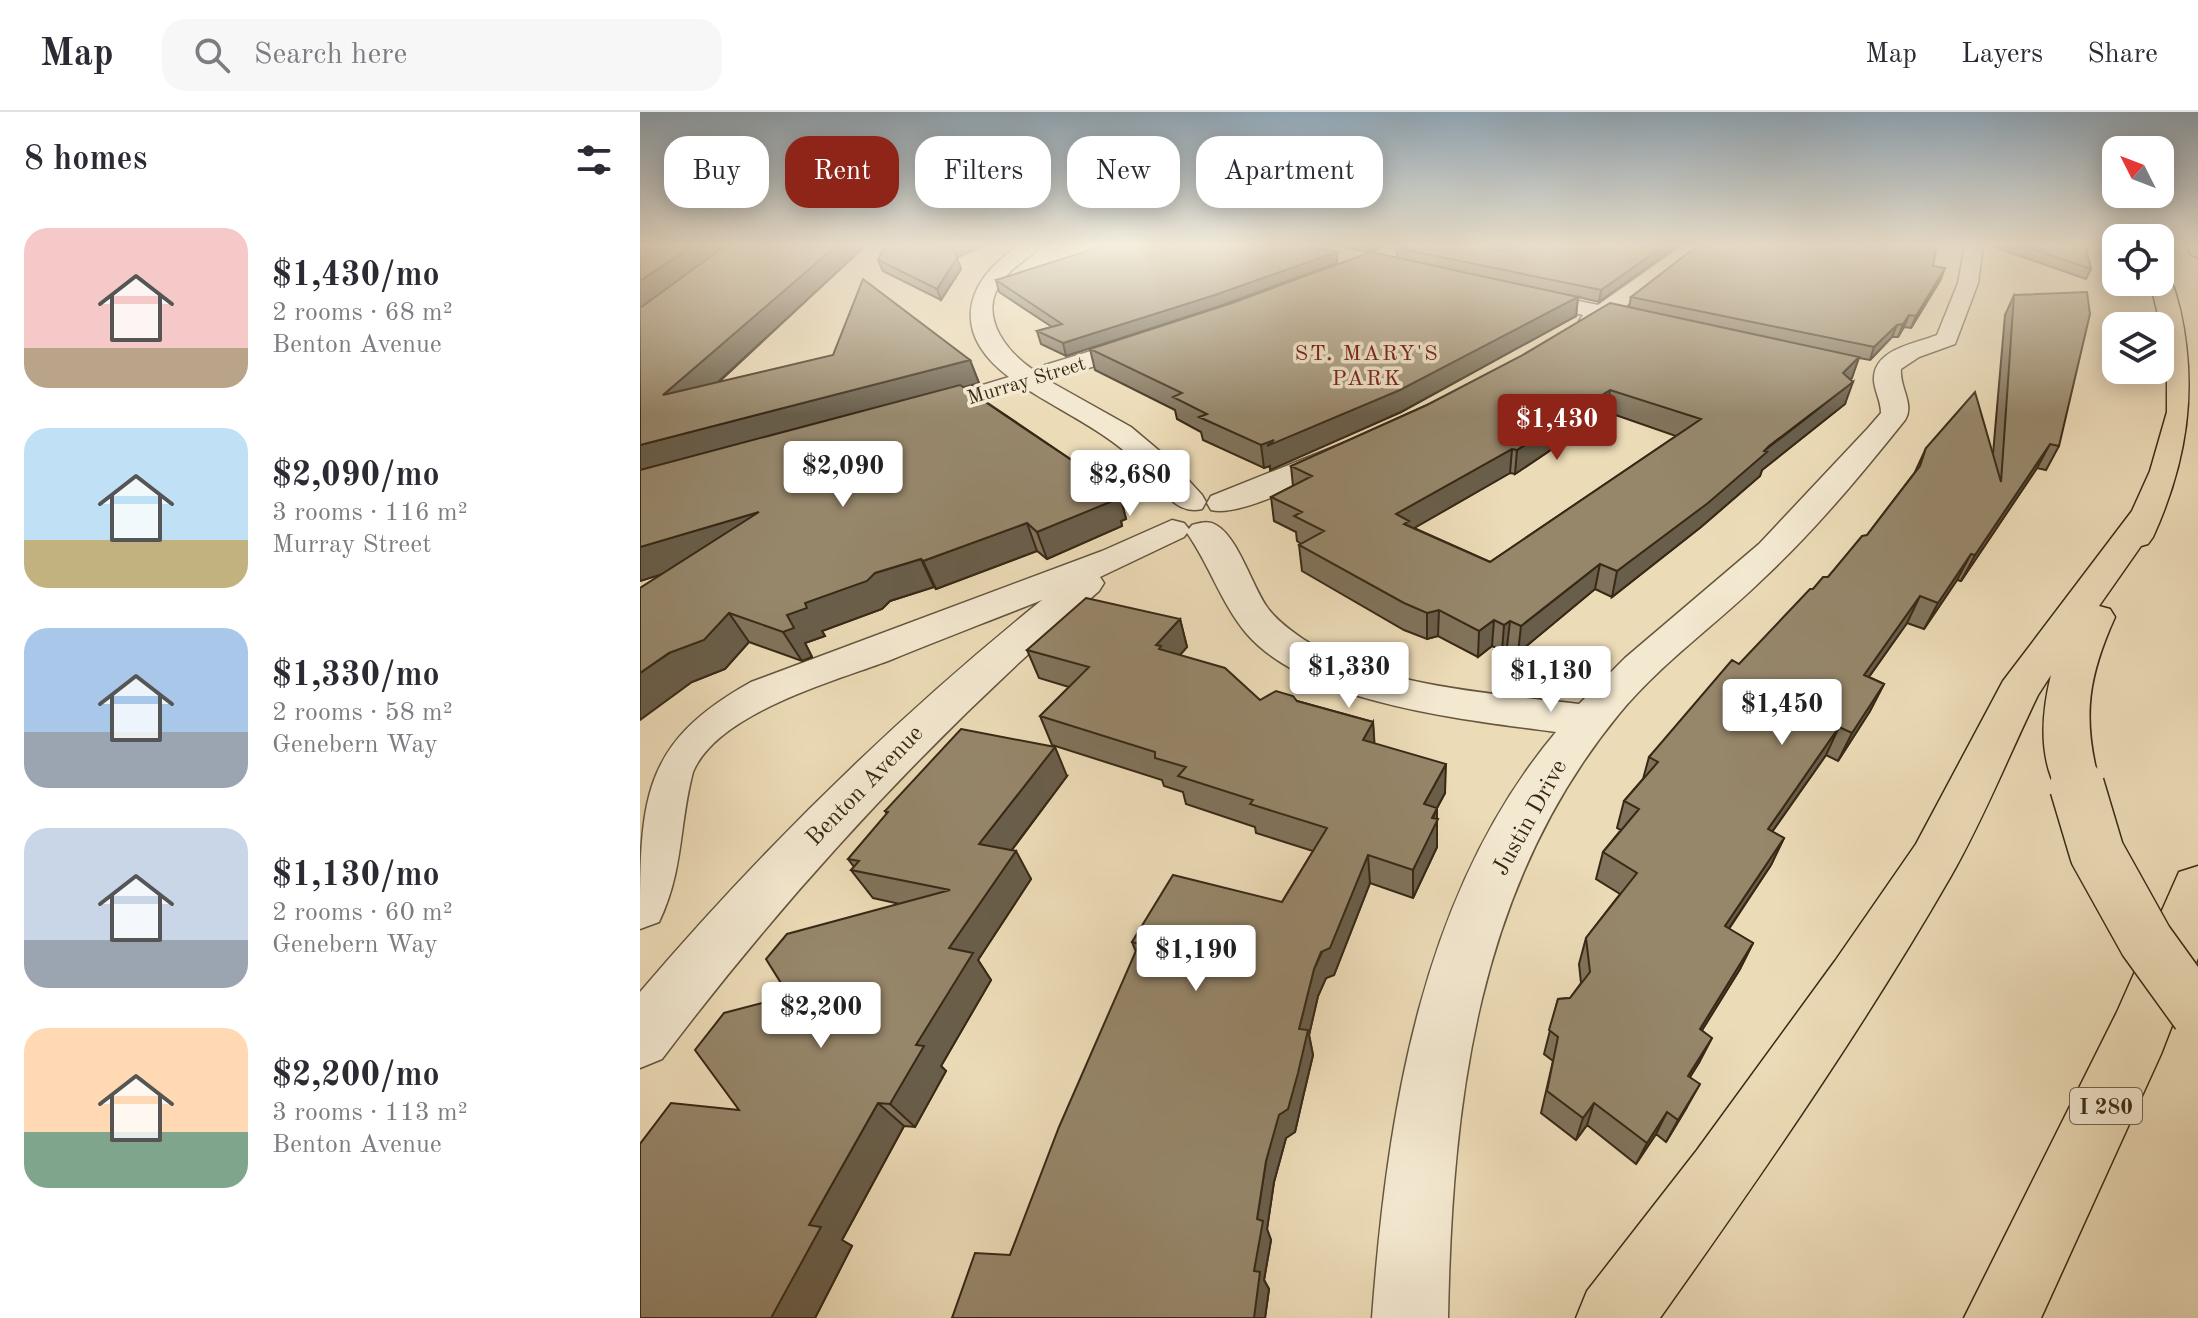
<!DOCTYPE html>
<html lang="en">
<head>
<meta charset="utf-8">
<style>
  :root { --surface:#fff; --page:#f7f7f7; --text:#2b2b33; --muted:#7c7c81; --line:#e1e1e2; --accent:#8f2418 }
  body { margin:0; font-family:"Old Standard TT",serif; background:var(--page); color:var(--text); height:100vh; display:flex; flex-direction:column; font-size:30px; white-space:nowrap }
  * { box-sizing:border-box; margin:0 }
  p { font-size:26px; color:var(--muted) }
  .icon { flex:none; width:44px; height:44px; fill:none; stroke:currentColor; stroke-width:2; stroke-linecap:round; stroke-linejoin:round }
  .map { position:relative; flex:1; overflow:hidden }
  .sheet { display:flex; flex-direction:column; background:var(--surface); width:640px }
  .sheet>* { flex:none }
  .banner { position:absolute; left:24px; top:24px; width:760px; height:72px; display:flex; gap:16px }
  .needle { width:52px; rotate:312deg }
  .controls { position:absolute; left:1462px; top:24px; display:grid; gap:16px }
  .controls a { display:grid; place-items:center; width:72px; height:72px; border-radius:16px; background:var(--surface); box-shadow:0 4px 20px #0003; font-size:40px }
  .price { position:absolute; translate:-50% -68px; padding:0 18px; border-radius:8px; background:#fff; color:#222; font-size:26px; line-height:52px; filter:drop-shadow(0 2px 4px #0008) }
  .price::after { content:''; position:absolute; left:50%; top:48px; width:24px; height:18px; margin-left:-12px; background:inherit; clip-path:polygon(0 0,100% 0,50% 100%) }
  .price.on { background:var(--accent); color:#fff }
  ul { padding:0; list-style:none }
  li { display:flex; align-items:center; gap:24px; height:200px; padding:0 24px }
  li span { display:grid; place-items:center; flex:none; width:224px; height:160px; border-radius:24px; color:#555 }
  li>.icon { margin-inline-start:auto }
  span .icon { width:96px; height:96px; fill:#fffc; stroke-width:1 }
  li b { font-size:34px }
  h2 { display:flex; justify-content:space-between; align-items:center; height:96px; padding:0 24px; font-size:34px }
  .chip { padding:0 28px; border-radius:24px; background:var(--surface); box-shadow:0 4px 20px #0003; font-size:28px; line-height:72px }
  .chip.on { background:var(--accent); color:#fff }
  header { display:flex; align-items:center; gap:48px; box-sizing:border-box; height:112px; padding:0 40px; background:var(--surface); border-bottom:2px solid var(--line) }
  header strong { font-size:38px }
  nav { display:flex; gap:44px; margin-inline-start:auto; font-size:28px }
  .search { width:560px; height:72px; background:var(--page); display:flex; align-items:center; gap:20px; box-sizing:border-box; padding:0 28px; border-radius:24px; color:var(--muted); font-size:30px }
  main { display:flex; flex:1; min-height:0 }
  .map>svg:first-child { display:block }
</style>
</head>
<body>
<header>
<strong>Map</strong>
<div class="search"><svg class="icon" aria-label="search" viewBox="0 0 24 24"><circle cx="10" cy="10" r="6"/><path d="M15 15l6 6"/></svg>Search here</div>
<nav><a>Map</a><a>Layers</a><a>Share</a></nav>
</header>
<main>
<section class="sheet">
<h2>8 homes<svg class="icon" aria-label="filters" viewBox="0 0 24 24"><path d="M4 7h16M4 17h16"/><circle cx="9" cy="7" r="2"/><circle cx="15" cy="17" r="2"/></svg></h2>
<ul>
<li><span style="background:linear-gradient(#f6c9c9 75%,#b9a48a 0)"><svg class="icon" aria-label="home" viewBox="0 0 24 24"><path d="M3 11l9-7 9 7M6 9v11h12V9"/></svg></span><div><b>$1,430/mo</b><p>2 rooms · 68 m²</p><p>Benton Avenue</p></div></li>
<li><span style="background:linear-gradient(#bfe0f5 70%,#c2b280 0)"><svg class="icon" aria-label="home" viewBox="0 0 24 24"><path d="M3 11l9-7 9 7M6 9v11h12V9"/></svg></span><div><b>$2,090/mo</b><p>3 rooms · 116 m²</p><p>Murray Street</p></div></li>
<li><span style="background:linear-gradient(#a9c7e8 65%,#9aa5b1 0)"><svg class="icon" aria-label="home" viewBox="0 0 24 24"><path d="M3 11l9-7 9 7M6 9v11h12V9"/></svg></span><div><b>$1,330/mo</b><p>2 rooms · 58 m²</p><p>Genebern Way</p></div></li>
<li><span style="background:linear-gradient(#c9d6e8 70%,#9aa5b1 0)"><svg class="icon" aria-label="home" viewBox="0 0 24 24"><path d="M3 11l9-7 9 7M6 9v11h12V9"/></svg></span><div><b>$1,130/mo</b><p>2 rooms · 60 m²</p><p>Genebern Way</p></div></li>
<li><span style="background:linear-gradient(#ffd9b3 65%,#7fa58c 0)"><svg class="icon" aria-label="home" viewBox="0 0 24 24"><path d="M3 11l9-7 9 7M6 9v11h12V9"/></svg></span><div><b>$2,200/mo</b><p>3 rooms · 113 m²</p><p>Benton Avenue</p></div></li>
</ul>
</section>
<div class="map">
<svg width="1558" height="1206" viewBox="0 0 1558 1206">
  <rect width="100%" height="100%" fill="#ecdbb7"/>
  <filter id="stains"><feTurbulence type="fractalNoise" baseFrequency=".0025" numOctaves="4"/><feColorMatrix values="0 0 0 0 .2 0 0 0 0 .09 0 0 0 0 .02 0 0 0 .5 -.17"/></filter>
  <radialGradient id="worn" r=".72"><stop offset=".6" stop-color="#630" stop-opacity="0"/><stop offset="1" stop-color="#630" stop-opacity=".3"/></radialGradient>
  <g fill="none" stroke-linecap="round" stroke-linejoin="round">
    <defs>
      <path id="minor" d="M378,134H400C391,145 377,152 367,163C335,197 361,235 392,257L500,224H516L520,229L516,234L409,269L491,315L529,347L562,383L566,390L562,397C533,404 519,371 500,353C467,320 424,301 385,276L290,307L280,309L270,307L266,301L270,295L369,265C311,221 323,171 378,134Z
        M748,134H773L771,138L693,170L686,172L676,166L679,162Z
        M1042,134H1063L981,198L1025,208L1029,213L1025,218L1017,220L966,208L950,216L942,214L939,209L943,203L873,188L870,183L881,177L958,193Z
        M1325,134H1343L1338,171L1315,232L1279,245L1261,257C1259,275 1275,292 1265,308C1221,363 1176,417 1124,466C1077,512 1021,551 979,602C837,775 812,990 808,1206H732C747,1003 781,781 916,620C827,608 666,592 606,521C581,491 569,452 547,421L544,425L460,465L464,471L459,479C296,620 152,775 22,947L0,956V880C122,737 256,606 402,488C352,508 302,527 253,547C196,569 78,600 53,660C39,712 44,758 19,810L0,817C0,688 0,632 111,570L462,439L532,408L544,411L549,417L552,413C560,411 568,408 576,413C598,425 612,474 627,495C636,508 650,518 663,527C732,574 857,582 939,592L985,546L1119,432L1228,316L1241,301C1241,289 1235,280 1234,269C1232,237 1275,232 1297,223L1318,171Z
        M706,330L717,333L721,339L717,345C684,360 604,406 571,398L567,391L571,384Z"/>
      <path id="major" d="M1520,162C1534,165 1536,184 1540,197C1558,278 1547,350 1513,425L1508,432L1501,434L1459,494L1470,497L1475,505C1449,563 1442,603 1458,665L1451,678L1434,683L1417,678C1398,643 1402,600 1411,563L1398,583C1369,643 1344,706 1311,764C1223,917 1122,1062 1020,1206H936L947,1179L1057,1038L1195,849L1276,732L1363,569L1492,399L1510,359L1527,300V239L1510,170H1520Z"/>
      <path id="highway" d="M1547,134H1558V145L1551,143Z
        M1558,754V846L1521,942L1401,1206H1324L1477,900L1539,760Z"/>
    </defs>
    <!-- minor casing -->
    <use href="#minor" stroke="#65563e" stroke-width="3"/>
    <!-- major casing -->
    <use href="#major" stroke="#382916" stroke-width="3"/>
    <!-- highway casing -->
    <use href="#highway" stroke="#382916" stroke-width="3"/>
    <!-- minor -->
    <use href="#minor" fill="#f3e8d0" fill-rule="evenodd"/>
    <!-- major -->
    <use href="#major" fill="#ecdbb7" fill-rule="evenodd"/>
    <!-- highway -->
    <use href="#highway" fill="#ecdbb7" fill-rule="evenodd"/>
    <defs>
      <path id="major-bridge-far1" d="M1434,665L1437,676"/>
      <path id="major-bridge" d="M1437,674L1457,741L1506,829L1558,901"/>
    </defs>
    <!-- major-bridge-far1 casing -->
    <use href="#major-bridge-far1" stroke="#382916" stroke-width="46" stroke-linecap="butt"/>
    <!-- major-bridge casing -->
    <use href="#major-bridge" stroke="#382916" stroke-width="57" stroke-linecap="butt"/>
    <!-- major-bridge-far1 -->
    <use href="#major-bridge-far1" stroke="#ecdbb7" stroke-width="43"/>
    <!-- major-bridge -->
    <use href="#major-bridge" stroke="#ecdbb7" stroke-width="54"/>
  </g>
  <!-- wall -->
  <path fill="#81735b" stroke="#382916" stroke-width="2" fill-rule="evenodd" d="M0,134H225L79,270L330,248L339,271L324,275L479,380L486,407L481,409L482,414L407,447L397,439L296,477L294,475L250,489L242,497L182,519L185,524L165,531L172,545L162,549L109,530L85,557L52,570L22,462L0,469Z
    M699,134H741L727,140Z
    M1037,134L959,190L938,185L936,204L761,300L630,358V354L624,356L563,328L561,320L537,307L535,298L455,258L450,237L757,146V136Z
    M1351,134H1445L1451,157L1446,167Z
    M317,146L321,157L301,188L243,159L238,148Z
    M697,151L577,195L426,244L401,232L397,219L412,215L359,180L356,168Z
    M1293,154L1301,167L1271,216L1264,215L1258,225H1252L1230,248L1219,246L1211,267L1205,292L1122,358L1120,364L1061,415L972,485L955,477L878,541L867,535L862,539L852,534L838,545L798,524L787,527L764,518L662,459L659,433L661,432L657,429L656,420L634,409L631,385L653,374L651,354L787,293L989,195L991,185ZM967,300L1036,324L850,450L774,416L870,361L875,362Z
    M1374,183L1419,334L1406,358L1397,356L1321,469L1317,468L1284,517L1267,511L1229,565L1244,572L1230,599L1198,649L1186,643L1132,720L1144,726L1131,753L1089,817L1113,831L1100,857L1062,918L1060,949L1050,965L1047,995L1026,1030L1016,1022L996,1052L947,1013L936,1028L901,1001L913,949L904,942L918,887L930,886L941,871L939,852L946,826L980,782L956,767L963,740L981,718L977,716L984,689L1003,667L1009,645L1173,477L1188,465L1227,423L1275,360L1286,336L1353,342L1365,203Z
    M540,507L547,535L540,543L620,588L657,589L733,610L734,631L805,681L797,696V735L773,786L730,771L694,863L686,866L678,884L669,923L673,943L663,985L655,1020L646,1026L634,1070L627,1117L631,1128L624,1168L629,1177L625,1206H312L370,1143L496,840L492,830L642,790L673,739L616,721L615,715L546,692L543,680L524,674L522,668L412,633L400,604L429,575L399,566L387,538Z
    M427,664L372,738L391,767L338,848L351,868L301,954L306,959L275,1015L264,1014L202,1128L212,1134L175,1206H0L99,998L149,884L260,792L233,786L211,758L214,755L208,747L247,702L245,699Z"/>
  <!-- shaded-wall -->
  <path fill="#695e4a" stroke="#382916" stroke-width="2" d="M52,134H89L0,198V169Z
    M196,134H225L38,307L23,283Z
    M316,134H343L316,146L313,136Z
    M726,134H741L727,140Z
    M1024,134H1037L959,190L961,178Z
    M697,140V151L577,195L426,244L423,231Z
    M317,146L321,157L301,188L297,177Z
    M1305,156L1301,167L1271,216L1276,204Z
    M938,185L936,204L761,300L630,358V354L624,356L621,333Z
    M1269,203L1264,215L1258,225L1263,212Z
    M1257,213L1252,225L1230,248L1234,235Z
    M1219,245L1212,266L1196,282L1203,261Z
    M330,248L339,271L0,364V333Z
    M1213,270L1205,292L1122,358L1120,364L1061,415L972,485L977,459L1124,339Z
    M970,278L967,300L875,362L877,338Z
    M1410,332L1397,356L1321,469L1335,443Z
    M872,337L870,361L769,419L756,402Z
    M479,380L486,407L481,409L482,414L407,447L397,420Z
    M119,400L136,427L0,469V435Z
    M387,411L397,439L296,477L283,449Z
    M1331,442L1317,468L1284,517L1298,491Z
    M281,447L294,475L250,489L242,497L182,519L185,524L165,531L172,545L162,549L143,520L147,503L165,491L235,461Z
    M960,452L955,477L878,541L881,514Z
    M1280,484L1267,511L1211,590L1224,563Z
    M799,498L798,524L787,527V501Z
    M89,501L109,530L85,557L52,570L0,608V561Z
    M540,507L547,535L527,557L516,533Z
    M854,508L852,534L838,545L839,519Z
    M870,509L867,535L862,539L864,513Z
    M1244,572L1230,599L1198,649L1212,621Z
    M733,610L735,638L723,628Z
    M1199,615L1186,643L1115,744L1128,717Z
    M415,635L427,664L355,760L339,732Z
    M806,652L805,681L784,720V692Z
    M797,696V735L773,786V758Z
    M1144,726L1131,753L1073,840L1085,814Z
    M376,739L391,767L338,848L351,868L301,954L306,959L275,1015L250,992L276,933L309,836Z
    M728,743L730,771L694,863L686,866L678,884L669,923L673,943L663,985L655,1020L646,1026L634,1070L627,1117L631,1128L624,1168L629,1177L625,1206H614V1159L617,1107L626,1049L674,857Z
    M1113,831L1100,857L1048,941L1060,917Z
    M1072,926L1060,949L1037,986L1048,964Z
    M1060,972L1047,995L1026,1030L1038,1008Z
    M238,991L264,1014L202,1128L212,1134L175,1206H131L169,1113Z
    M954,991L947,1013L936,1028L943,1006Z
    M1027,1000L1016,1022L996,1052L1007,1031Z"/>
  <!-- building -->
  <path fill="#96866a" stroke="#382916" stroke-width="2" fill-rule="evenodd" d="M0,134H52L0,169Z
    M85,134H196L23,283L193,243L223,167L330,248L0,333V196Z
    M244,134H316L313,136L317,146L297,177L238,148Z
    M463,134H668L697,140L575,183L423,231L397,219L422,212L356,168Z
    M761,134H1024L961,178L757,136Z
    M1057,134H1297L1293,154L1305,156L1276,204L1269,203L1263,212L1257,213L1234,235L991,185Z
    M1383,134H1445L1451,157Z
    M731,140L938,185L760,278L627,334L634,328L621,333L559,305L567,302L533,285L542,281L450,237L592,191Z
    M1447,180L1450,202L1419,334L1410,332L1335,443L1331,442L1298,491L1280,484L1224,563L1244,572L1212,621L1199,615L1128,717L1144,726L1085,814L1113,831L1060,917L1072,926L1048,964L1060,972L1038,1008L1027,1000L1007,1031L954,991L943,1006L907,979L918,925L909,918L918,887L930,886L950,860L946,826L997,761L963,740L999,697L984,689L1018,650L1009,645L1092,548L1099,552L1170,477H1173L1183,465H1188L1222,424L1227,423L1280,354L1286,336L1335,280L1361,370L1374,183Z
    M970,191L1219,245L1203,261L1213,270L1129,334L1124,339L1127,340L1068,391L977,459L960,452L881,514L870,509L864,513L854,508L839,519L799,498L787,501L764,491L659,433L684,419L654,404L662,400L631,385L672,364L651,354L787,293L881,244ZM970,278L1061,307L850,450L764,412L769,409L756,402L872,337L877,338Z
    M320,273L479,380L470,384L475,388L397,420L387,411L283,449L281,447L235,461L227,469L165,491L167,496L147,503L154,516L143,520L89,501L64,528L29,541L0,561V476L119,400L0,435V358Z
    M446,486L540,507L516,533L521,534L519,537L585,556L620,588L636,579L653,584L657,589L733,610L723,628L806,652L784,692L797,696L792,706L798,707L773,758L728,743L690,836L681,840L674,857L659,917L668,918L658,961L648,997L639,1003L626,1049L617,1107L623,1109L614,1159L620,1160L614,1206H312L335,1141L370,1143L419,1015L499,832L492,830L533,763L642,790L687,716L610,692L613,688L538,664L546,655L515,646V640L400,604L449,555L387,538Z
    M321,617L415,635L339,732L376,739L309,836L333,841L276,933L284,934L250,992L238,991L169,1113L181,1115L131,1206H0V1032L31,991L99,998L55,938L84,901L149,884L126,847L147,822L310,778L211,758L219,749L208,747L248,700L245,699Z"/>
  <!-- sky -->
  <linearGradient id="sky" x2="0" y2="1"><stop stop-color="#91abbe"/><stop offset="0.44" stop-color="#f6efdf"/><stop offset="1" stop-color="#f6efdf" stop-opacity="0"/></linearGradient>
  <rect width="1558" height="303" fill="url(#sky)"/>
  <g text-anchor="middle" stroke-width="7" stroke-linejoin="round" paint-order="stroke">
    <!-- far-street labels -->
    <g font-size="20" fill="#382916" stroke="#f3e8d0">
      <text transform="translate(386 268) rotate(-17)" y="7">Murray Street</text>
    </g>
    <!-- far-neighbourhood labels -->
    <g font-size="22" letter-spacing="2" fill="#7a1f14" stroke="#f3e8d0">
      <text x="727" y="248">ST. MARY'S<tspan x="727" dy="25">PARK</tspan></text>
    </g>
    <!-- shield labels -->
    <rect fill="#f3e8d0" stroke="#70624e" stroke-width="2" x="1430" y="976" width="72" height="36" rx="6"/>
    <g font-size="22" font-weight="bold" fill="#382916">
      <text x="1466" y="1002">I 280</text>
    </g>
    <!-- street labels -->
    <g font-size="24" fill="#382916" stroke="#f3e8d0">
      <text transform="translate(224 673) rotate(-46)" y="8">Benton Avenue</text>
      <text transform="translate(889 705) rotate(-61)" y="8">Justin Drive</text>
    </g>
  </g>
  <rect width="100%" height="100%" filter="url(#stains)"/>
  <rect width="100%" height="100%" fill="url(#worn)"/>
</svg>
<div class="controls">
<a><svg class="needle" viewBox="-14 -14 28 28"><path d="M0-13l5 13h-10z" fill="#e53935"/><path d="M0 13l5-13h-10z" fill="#7c7c81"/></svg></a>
<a><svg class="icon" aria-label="locate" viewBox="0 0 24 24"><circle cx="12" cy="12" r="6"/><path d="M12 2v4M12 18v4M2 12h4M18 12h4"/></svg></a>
<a><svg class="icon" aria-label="layers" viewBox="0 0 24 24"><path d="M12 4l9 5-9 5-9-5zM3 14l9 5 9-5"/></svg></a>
</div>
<b class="price on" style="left:917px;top:350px">$1,430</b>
<b class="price" style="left:203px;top:397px">$2,090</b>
<b class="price" style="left:490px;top:406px">$2,680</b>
<b class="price" style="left:709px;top:598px">$1,330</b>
<b class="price" style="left:911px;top:602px">$1,130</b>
<b class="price" style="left:1142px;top:635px">$1,450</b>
<b class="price" style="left:556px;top:881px">$1,190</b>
<b class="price" style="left:181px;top:938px">$2,200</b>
<div class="banner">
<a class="chip">Buy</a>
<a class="chip on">Rent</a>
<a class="chip">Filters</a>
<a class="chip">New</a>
<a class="chip">Apartment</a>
</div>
</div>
</main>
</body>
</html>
